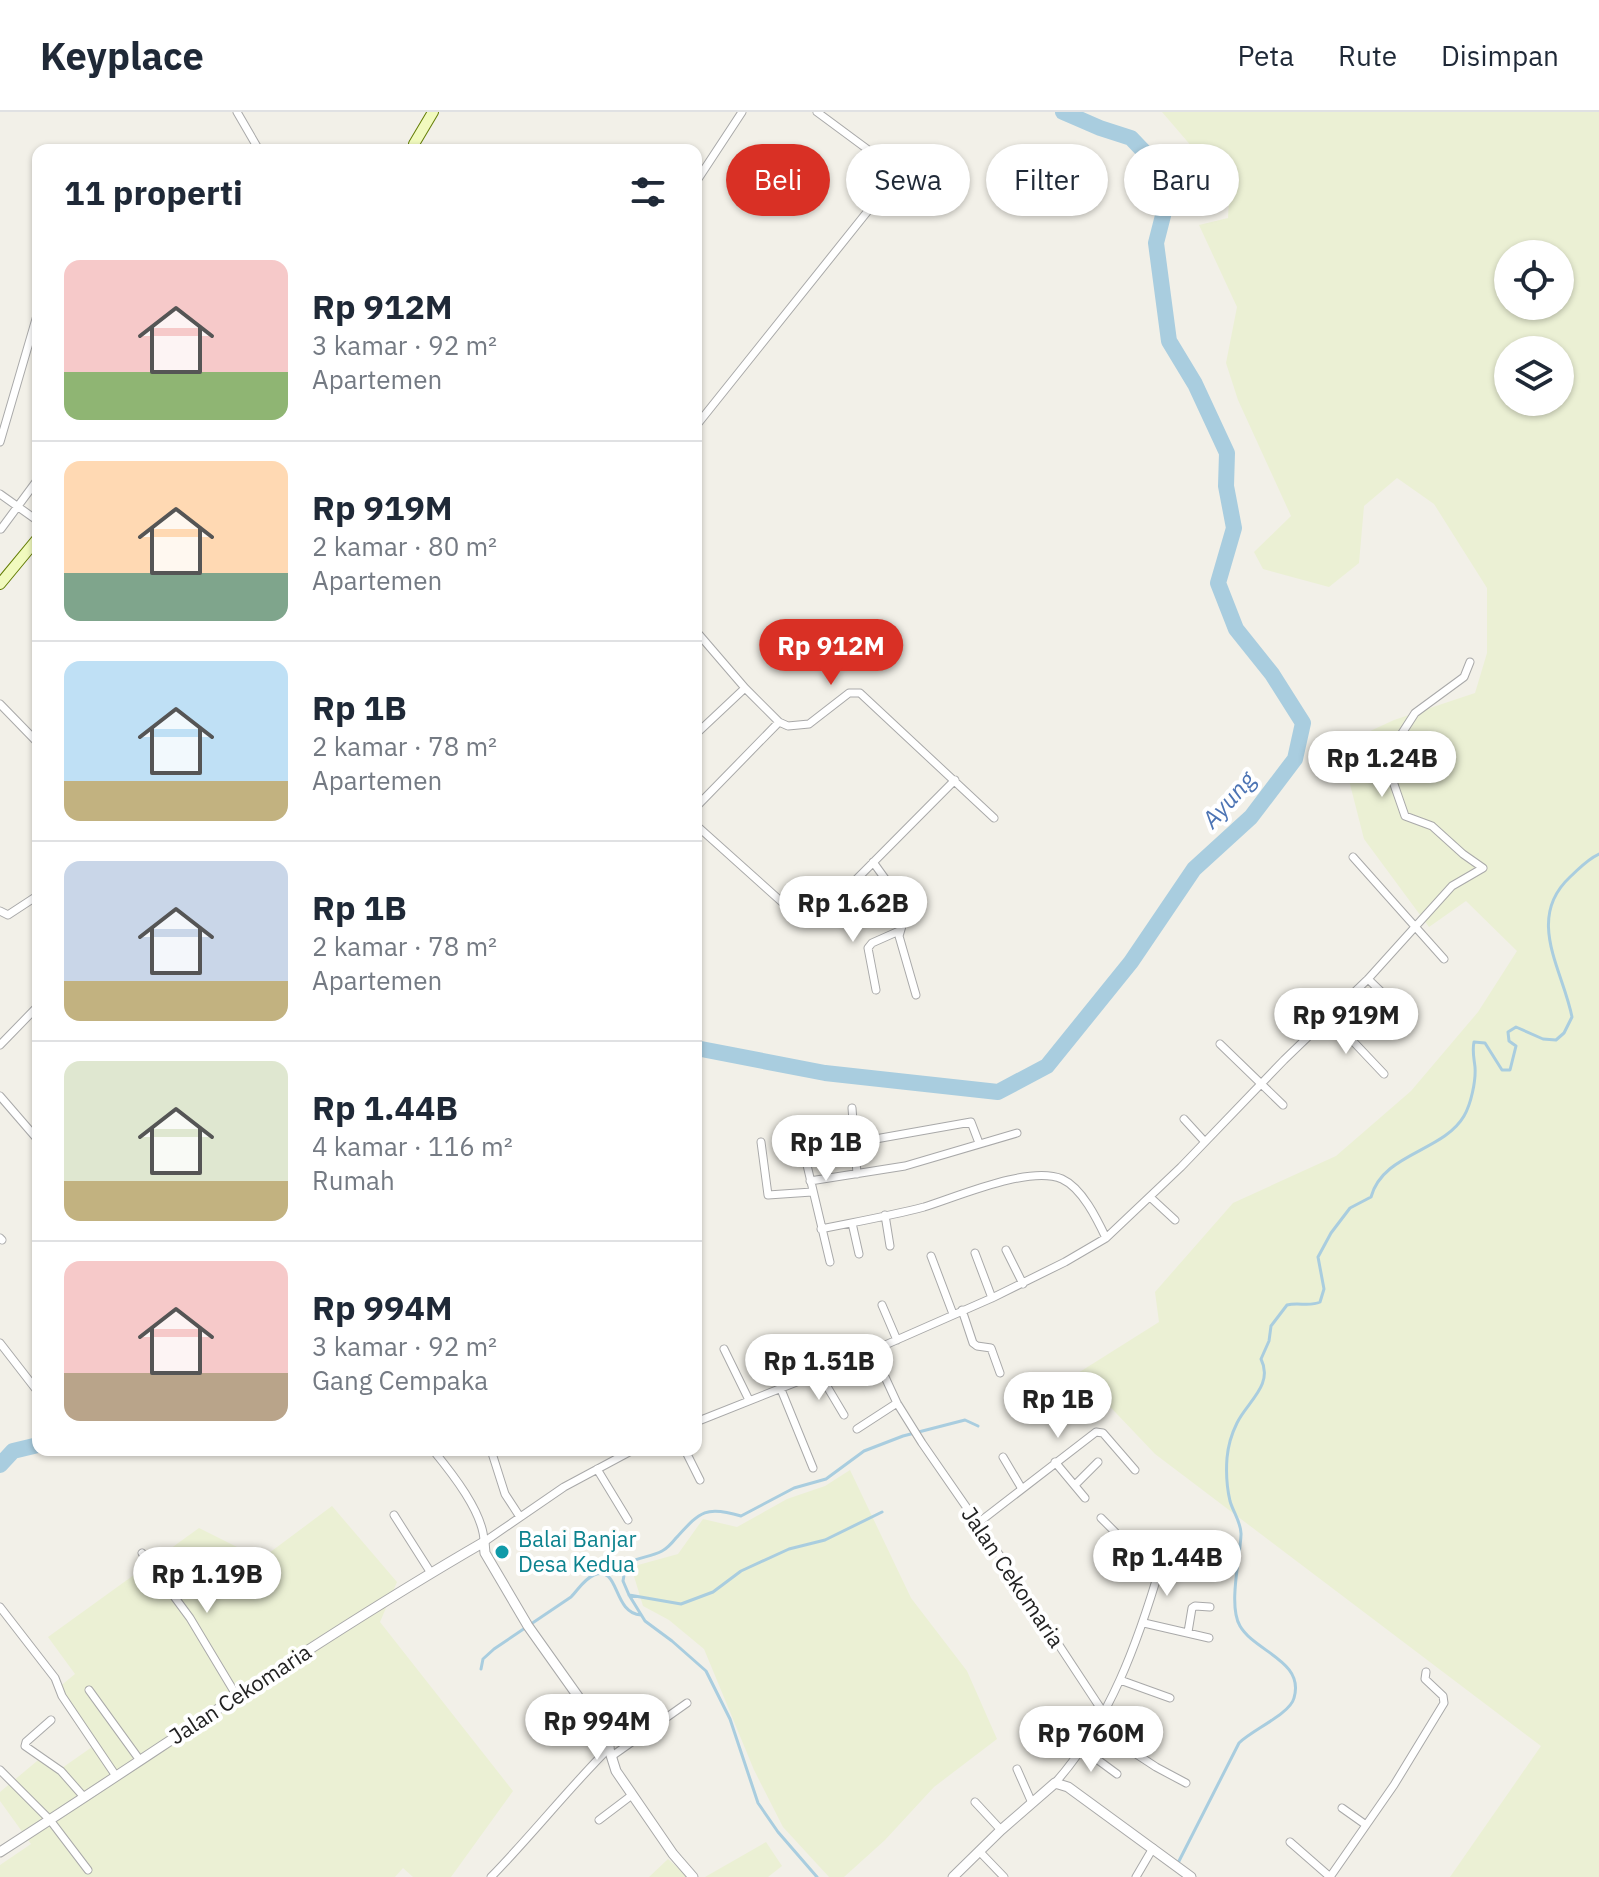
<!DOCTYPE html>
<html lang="id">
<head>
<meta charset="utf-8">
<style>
  :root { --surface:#fff; --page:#f2f2f3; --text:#1f2937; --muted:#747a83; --line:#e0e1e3; --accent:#d93025 }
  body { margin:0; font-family:"IBM Plex Sans",sans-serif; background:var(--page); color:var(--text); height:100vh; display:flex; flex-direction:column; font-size:30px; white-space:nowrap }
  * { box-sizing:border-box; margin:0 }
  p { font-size:26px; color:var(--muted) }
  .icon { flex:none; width:44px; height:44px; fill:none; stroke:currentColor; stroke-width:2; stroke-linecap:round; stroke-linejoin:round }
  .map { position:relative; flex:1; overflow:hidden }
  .details { position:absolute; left:32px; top:32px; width:670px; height:1312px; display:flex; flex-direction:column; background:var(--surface); border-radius:16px; box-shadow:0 2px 6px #0004 }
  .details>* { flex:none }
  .guide { position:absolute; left:726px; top:32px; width:752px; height:72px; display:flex; gap:16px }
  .fabs { position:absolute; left:1494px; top:128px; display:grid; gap:16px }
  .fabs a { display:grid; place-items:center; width:80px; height:80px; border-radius:50%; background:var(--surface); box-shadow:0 2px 6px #0004; font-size:40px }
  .price { position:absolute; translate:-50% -68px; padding:0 18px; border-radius:28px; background:#fff; color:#222; font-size:26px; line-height:52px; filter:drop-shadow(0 2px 4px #0008) }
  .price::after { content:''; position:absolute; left:50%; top:48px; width:24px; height:18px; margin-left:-12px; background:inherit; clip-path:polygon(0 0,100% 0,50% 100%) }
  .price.current { background:var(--accent); color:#fff }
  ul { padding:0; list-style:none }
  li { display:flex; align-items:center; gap:24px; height:200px; padding:0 32px }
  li+li { border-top:2px solid var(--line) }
  li span { display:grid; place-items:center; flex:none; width:224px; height:160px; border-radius:16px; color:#555 }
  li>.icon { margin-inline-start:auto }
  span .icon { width:96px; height:96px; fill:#fffc; stroke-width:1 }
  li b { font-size:34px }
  h2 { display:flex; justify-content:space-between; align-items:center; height:96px; padding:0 32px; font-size:34px }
  .tag { padding:0 28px; border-radius:36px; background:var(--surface); box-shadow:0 2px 6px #0004; font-size:28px; line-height:72px }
  .tag.current { background:var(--accent); color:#fff }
  header { display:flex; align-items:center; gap:48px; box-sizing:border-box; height:112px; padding:0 40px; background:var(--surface); border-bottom:2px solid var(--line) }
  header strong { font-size:38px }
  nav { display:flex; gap:44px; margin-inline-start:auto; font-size:28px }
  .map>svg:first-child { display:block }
</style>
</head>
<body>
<header>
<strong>Keyplace</strong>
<nav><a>Peta</a><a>Rute</a><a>Disimpan</a></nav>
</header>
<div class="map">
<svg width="1599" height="1765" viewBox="0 0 1599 1765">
  <rect width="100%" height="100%" fill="#f2f0e8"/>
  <!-- farmland -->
  <path fill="#ebf0d4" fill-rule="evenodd" d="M1162,0H1599V1765H1450L1541,1634L1155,1342L1078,1261L1159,1210L1155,1180L1233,1091L1336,1044L1411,979L1478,900L1517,839L1466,789L1429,815L1364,727L1340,633L1394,608L1475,581L1487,541V476L1434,392L1397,366L1364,394L1359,451L1329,475L1263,457L1254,440L1291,404L1238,288L1226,251L1237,195L1199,113L1228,106L1230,67L1205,50ZM1508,142H1560V194H1508ZM1508,238H1560V290H1508Z
    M850,1358L911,1486L967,1559L997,1627L934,1675L885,1728L844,1765H829L783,1715L754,1658L704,1537L669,1508L643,1494L633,1461L638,1453L678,1442L703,1407L737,1415L787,1387L825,1374Z
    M332,1394L397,1470L380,1510L513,1679L451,1765H413L403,1756L395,1765H0V1753L31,1732L0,1689V1680L43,1644L62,1656L92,1635L58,1576L75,1562L48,1525L199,1416L261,1447Z
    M766,1730L782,1754L768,1765H705Z
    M668,1747L688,1765H649Z"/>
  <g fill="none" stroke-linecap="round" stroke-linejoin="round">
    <!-- stream -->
    <path stroke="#a9cddf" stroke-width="3" d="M629,1483L681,1492L713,1480L741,1459L789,1437L825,1428L882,1400
      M481,1557L483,1547L494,1537L571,1485C578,1478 584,1467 594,1463C620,1452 612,1501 641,1503
      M1178,1751L1239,1631C1252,1618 1290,1602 1294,1586C1305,1549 1255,1540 1240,1514C1228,1494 1240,1446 1241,1423C1242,1412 1233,1400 1230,1389C1227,1376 1226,1359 1227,1346C1228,1335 1232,1321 1237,1311C1247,1290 1274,1273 1261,1247L1269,1229L1271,1214L1287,1193C1298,1190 1310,1195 1320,1190L1324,1177L1318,1145L1331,1121L1350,1096L1371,1085C1383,1041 1443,1040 1464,1004C1471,992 1476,969 1475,955C1474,946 1472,939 1474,930L1485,931L1502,958H1510L1516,934L1509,929L1508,920L1516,915L1543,927L1556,928L1564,921L1572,905C1563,858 1525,807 1570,765C1580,756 1586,748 1599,742
      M817,1765L778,1720L758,1691L730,1607L706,1559L672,1529L645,1509L629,1483L623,1469L626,1452C638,1445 651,1445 662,1439C668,1436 672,1431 676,1426C700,1400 705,1393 741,1404L794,1376L826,1367L864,1339L903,1324L965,1308L978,1314"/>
    <!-- river -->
    <path stroke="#a9cddf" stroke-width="16" d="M696,936L825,961L998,980L1047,954L1131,850L1194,757L1251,705L1295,647L1303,611L1272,562L1236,517L1218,471L1234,416L1226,374L1227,341L1195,272L1169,229L1156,131L1168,84L1152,48L1131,26L1100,16L1063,0
      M0,1353L13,1339L38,1333"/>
    <defs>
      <path id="minor" d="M237,0L259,38
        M696,70L742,0
        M696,314L895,65L890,54L817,0
        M0,330L38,200
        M0,382L38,409
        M1,417L38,367
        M696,519L745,576L779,610L788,614L809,612L849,581H860L994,706
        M0,592L38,631
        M696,622L745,576
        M696,695L779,610
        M696,713L793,800L807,809H815L955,668
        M1353,745L1444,847
        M873,750L896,782L902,795L905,804L899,824L916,883
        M0,799L8,803L37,784
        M1368,867L1398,896
        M876,878L868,836L872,831L899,819
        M1330,905L1384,962
        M1220,932L1283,993
        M0,933L38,894
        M0,984L38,1028
        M852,996L857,1062
        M1184,1007L1205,1030
        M761,1030L768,1083L812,1080
        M853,1031L971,1010L979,1031
        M802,1032L830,1150
        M810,1069L905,1054L1017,1021
        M1150,1085L1175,1108
        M885,1103L890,1134
        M852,1111L859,1142
        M821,1117C855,1110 890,1104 924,1095C957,1085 1029,1053 1062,1067C1082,1076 1097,1107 1106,1126
        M0,1126L2,1128
        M1006,1138L1023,1172
        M975,1141L992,1186
        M931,1144L953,1202
        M882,1193L897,1228
        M962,1198L973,1231L977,1234L991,1236L1000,1261
        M0,1231L38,1280
        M724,1237L749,1288
        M873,1239L897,1291L922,1331L1003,1448L1103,1600
        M819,1261L844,1303
        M780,1275L813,1356
        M696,1310L842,1252L992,1186L1065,1150L1106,1126L1181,1055L1284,948L1368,867L1452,774L1483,756L1463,742L1432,714L1405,704L1388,655L1397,629L1415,601L1464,565L1470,550
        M857,1317L897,1291
        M433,1338C451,1360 484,1401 484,1430L564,1375L633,1338
        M491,1338L505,1382L520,1405
        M685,1338L700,1368
        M1003,1345L1022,1377
        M1055,1350L1085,1386
        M597,1357L628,1408
        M1075,1373L1098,1350
        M394,1403L431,1461
        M1101,1406L1130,1435L1161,1452L1210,1465
        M978,1411L1096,1320L1103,1321L1135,1358
        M142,1441L190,1506L238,1586
        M0,1495L55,1566L62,1584L116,1664
        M1144,1511L1209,1526
        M1188,1520L1192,1496L1195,1494L1210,1495
        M1120,1568L1170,1586
        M89,1578L139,1647
        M51,1608L26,1630L25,1634L61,1659L83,1684
        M1095,1615L1156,1655L1186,1671
        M1083,1637L1117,1662
        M612,1644L687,1591
        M1017,1657L1032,1691
        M0,1658L50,1708L88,1758
        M1055,1671C1110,1609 1138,1530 1161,1452
        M975,1690L1001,1718
        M1342,1696L1366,1713
        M599,1708L632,1683
        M1290,1730L1330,1765
        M979,1739L1004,1765
        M491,1765C532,1723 568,1677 610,1635
        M1136,1765L1153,1736
        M1330,1765L1394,1673L1444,1591L1443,1584L1425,1567L1426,1560"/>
      <path id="tertiary" d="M0,1740C161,1637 318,1526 484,1430L485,1441L528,1514L604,1621L616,1659L673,1742L693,1765
        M953,1765L1001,1718L1055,1671L1068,1675L1191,1765"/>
      <path id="secondary" d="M414,38V32L433,0
        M0,472L38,426"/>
    </defs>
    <!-- minor casing -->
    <use href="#minor" stroke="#a9a9a9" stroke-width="9"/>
    <!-- tertiary casing -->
    <use href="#tertiary" stroke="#a9a9a9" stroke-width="11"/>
    <!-- secondary casing -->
    <use href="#secondary" stroke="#637d04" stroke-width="12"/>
    <!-- minor -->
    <use href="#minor" stroke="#fff" stroke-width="7"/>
    <!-- tertiary -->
    <use href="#tertiary" stroke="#fff" stroke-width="9"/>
    <!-- secondary -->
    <use href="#secondary" stroke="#f1fabe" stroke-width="10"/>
  </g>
  <!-- markers -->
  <circle fill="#0f9aa8" stroke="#fff" stroke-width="3" cx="502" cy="1440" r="8"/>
  <g text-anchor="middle" stroke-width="8" stroke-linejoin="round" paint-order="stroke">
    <!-- culture labels -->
    <g font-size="22" fill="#0d838f" stroke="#fff" text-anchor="start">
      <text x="518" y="1435">Balai Banjar<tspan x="518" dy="25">Desa Kedua</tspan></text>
    </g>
    <!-- street labels -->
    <g font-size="22" fill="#222" stroke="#fff">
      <text transform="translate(1013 1465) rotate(56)" y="8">Jalan Cekomaria</text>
      <text transform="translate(240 1582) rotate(-33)" y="8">Jalan Cekomaria</text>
    </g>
    <!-- water labels -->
    <g font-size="24" font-style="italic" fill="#4c74b4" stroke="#fff">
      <text transform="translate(1229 688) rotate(-48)" y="8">Ayung</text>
    </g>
  </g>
</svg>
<div class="fabs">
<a><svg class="icon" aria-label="locate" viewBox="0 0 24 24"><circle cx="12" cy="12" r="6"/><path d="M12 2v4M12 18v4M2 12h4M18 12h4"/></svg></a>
<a><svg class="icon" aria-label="layers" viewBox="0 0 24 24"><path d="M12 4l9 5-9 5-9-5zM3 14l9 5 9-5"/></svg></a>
</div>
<b class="price current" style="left:831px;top:575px">Rp 912M</b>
<b class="price" style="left:1382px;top:687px">Rp 1.24B</b>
<b class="price" style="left:853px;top:832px">Rp 1.62B</b>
<b class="price" style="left:1346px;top:944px">Rp 919M</b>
<b class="price" style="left:826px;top:1071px">Rp 1B</b>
<b class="price" style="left:819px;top:1290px">Rp 1.51B</b>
<b class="price" style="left:1058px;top:1328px">Rp 1B</b>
<b class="price" style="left:1167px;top:1486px">Rp 1.44B</b>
<b class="price" style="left:207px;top:1503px">Rp 1.19B</b>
<b class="price" style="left:597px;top:1650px">Rp 994M</b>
<b class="price" style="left:1091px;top:1662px">Rp 760M</b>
<div class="guide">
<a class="tag current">Beli</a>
<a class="tag">Sewa</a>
<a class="tag">Filter</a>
<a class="tag">Baru</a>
</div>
<section class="details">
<h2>11 properti<svg class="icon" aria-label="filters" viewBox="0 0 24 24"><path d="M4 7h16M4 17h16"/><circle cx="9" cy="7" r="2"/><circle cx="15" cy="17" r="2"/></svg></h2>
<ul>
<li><span style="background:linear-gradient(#f6c9c9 70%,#8fb573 0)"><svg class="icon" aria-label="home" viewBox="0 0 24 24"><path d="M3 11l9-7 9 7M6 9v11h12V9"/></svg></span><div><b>Rp 912M</b><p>3 kamar · 92 m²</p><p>Apartemen</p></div></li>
<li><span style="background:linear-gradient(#ffd9b3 70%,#7fa58c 0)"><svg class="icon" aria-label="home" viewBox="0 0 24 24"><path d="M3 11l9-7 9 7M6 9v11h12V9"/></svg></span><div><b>Rp 919M</b><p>2 kamar · 80 m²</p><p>Apartemen</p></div></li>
<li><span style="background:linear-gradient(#bfe0f5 75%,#c2b280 0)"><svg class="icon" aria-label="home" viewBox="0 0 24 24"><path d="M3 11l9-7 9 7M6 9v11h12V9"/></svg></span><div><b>Rp 1B</b><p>2 kamar · 78 m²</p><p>Apartemen</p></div></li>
<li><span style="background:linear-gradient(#c9d6e8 75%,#c2b280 0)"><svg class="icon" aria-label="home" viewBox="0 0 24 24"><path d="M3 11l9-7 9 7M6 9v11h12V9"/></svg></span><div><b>Rp 1B</b><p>2 kamar · 78 m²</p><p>Apartemen</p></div></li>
<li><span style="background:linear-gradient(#dfe7d0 75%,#c2b280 0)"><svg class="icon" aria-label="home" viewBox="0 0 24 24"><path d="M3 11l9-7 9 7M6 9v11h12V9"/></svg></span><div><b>Rp 1.44B</b><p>4 kamar · 116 m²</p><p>Rumah</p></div></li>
<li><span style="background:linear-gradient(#f6c9c9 70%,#b9a48a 0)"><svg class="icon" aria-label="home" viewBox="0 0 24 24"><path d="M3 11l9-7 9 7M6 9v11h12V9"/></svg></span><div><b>Rp 994M</b><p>3 kamar · 92 m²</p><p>Gang Cempaka</p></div></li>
</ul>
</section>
</div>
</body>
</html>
